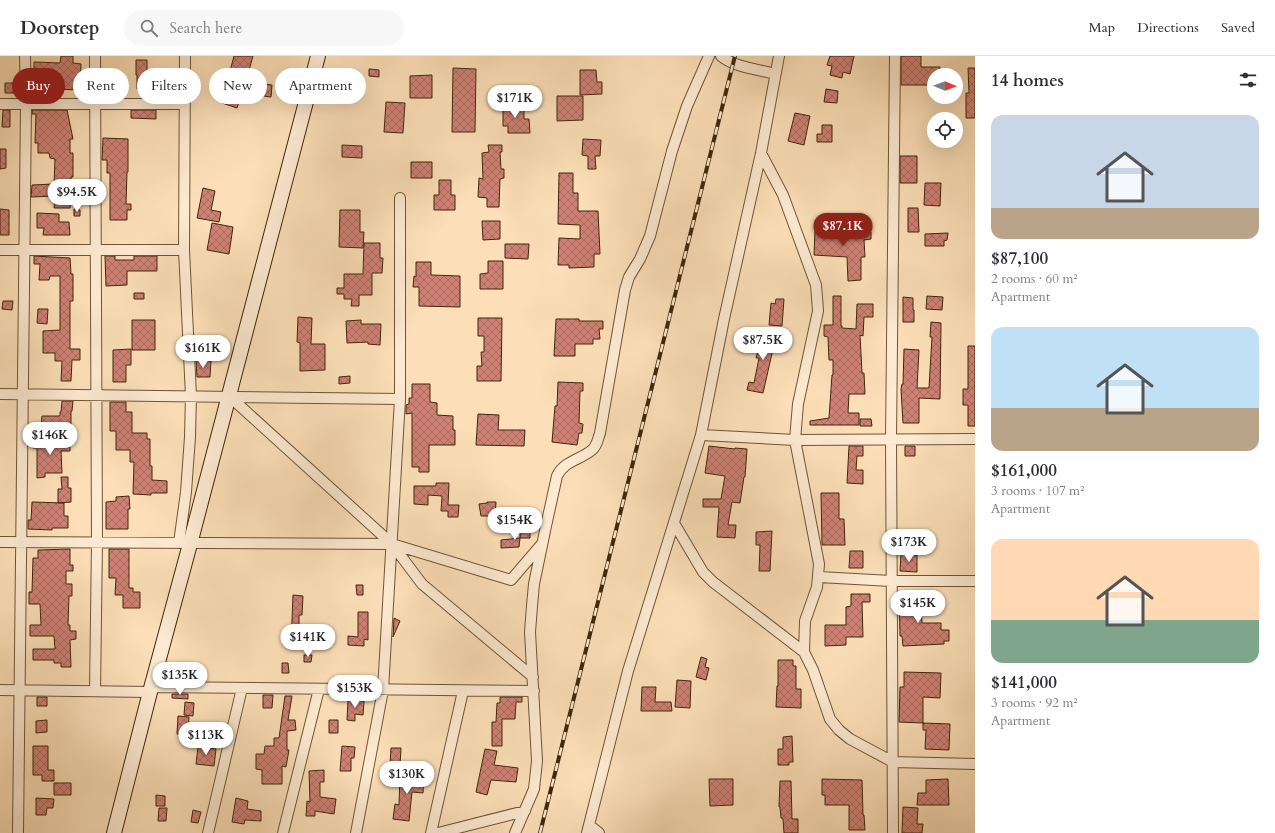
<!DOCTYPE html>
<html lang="en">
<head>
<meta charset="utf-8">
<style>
  :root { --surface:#fff; --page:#f7f7f7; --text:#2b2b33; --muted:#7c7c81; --line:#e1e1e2; --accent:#8f2418 }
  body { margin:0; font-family:Cardo,serif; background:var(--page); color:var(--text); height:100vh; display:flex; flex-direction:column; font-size:15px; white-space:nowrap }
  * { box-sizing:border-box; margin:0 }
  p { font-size:13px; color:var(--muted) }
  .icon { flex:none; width:22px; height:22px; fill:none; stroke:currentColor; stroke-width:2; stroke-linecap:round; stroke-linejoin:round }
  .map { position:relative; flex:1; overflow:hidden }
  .side { display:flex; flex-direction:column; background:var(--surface); width:300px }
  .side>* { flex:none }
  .top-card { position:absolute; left:12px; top:12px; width:380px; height:36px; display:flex; gap:8px }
  .needle { width:26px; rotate:91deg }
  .controls { position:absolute; left:927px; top:12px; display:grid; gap:8px }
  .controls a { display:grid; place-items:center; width:36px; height:36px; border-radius:50%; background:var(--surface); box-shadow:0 4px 16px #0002; font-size:20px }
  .price { position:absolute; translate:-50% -34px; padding:0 9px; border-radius:14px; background:#fff; color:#222; font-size:13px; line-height:26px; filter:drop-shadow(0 1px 2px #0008) }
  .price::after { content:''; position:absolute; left:50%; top:24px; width:12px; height:9px; margin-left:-6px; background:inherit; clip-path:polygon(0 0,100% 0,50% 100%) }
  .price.active { background:var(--accent); color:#fff }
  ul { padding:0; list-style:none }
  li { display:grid; align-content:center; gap:8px; height:212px; padding:0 16px }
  li span { display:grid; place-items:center; height:124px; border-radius:12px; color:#555 }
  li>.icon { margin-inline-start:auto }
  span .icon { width:72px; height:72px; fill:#fffc; stroke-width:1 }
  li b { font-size:17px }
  h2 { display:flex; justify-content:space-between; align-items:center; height:48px; padding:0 16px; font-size:17px }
  .tag { padding:0 14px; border-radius:18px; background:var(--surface); box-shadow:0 4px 16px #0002; font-size:14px; line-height:36px }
  .tag.active { background:var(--accent); color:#fff }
  header { display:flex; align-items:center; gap:24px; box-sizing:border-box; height:56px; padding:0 20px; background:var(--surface); border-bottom:1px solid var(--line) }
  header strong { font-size:19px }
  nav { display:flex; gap:22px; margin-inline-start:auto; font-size:14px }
  .search { width:280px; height:36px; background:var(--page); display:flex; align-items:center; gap:10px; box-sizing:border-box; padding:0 14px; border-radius:22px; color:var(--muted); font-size:15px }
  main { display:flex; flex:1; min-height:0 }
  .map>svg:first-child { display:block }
</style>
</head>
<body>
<header>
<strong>Doorstep</strong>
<div class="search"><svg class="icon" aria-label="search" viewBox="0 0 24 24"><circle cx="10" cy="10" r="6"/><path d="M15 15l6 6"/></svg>Search here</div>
<nav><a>Map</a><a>Directions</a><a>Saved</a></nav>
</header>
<main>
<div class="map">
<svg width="975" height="777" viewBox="0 0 975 777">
  <defs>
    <pattern id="building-cross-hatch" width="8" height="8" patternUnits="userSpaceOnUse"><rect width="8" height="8" fill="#cf8175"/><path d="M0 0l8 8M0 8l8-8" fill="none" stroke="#a96a5e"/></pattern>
  </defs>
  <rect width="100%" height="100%" fill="#fcdfb8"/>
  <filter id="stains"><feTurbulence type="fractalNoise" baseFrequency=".005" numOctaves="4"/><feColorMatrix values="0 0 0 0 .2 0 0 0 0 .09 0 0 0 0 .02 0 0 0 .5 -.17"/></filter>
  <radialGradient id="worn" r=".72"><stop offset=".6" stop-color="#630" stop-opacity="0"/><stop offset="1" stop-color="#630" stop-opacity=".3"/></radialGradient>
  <!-- building -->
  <path fill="url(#building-cross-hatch)" stroke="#402709" d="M61,0H73V7L81,8L80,34L55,33L56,20L34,19V6L60,7Z
    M234,0H253L248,18L252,19L250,26L272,29L271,41L242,37L237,52L222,47L223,43L217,41L224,18L229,19Z
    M830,0H854L850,18L843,16L842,22L830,19L832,10L827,9Z
    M901,0H921V11H940V19H934V23H929V29H901Z
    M136,4H147V19L152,21H157L158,31L137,33V19H136Z
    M453,12L476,13L475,76H452Z
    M968,12H975V62H966V37H969Z
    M369,13L379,14V21L369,20Z
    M580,14H596L597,26H602V38L580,39Z
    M432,19V42H410V20Z
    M5,27H14V37H5Z
    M826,33L838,35L837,47L824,46Z
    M557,40H583V64L557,65Z
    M386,46L405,47L403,77L384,76Z
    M503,48H524V63H529L530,77H508V70H503Z
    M3,54H10V71H2Z
    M32,54H67L73,83H70V97H73V121H71L70,152H54L55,140L31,141L32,129L54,128L55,103L50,102L49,97H38V87H35L36,58H32Z
    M131,54H156V63L131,62Z
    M795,57L810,60L804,89L788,85Z
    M822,69H832V86H817V78H822Z
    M103,82L128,83V116H127L126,148H131V154H127V164H110V117H107V104H102Z
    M583,83L601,84L600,100H595L596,113H588V100L582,99Z
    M342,89L362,90V102L342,101Z
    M488,89H502V96H500L501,113H504V122L500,123L499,151H487V142L478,141L479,122L483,123L482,97L489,96Z
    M0,93H6V112L0,113Z
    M900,100H917V127H900Z
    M411,106H432V122H411Z
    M559,117H573V137H578V155H598L600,198H594V211L569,212V209H558L559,182L580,183V169L558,168Z
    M439,124H451V139H455V154H434V139H439Z
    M925,127H941L940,150L924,149Z
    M203,132L215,135L211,154L221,156L219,166L197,162Z
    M908,152H918L919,176H908Z
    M0,153L9,154V179H0Z
    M74,153L80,154V160H74Z
    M340,154H360V176H364L363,192L339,191Z
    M37,157L59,158V166H69L70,179H43L44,172H37Z
    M482,165H500V183L483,184Z
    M837,165H848V176H871V183L864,184L865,201H861V224L848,225L847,201L814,199L815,175L837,176Z
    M212,167L233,171L229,198L207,194Z
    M948,177L947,184L944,185V190H925V178Z
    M364,187H380V202H383L382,217H372V239H359V250H351L352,243H344V238H337V232H344V218H363Z
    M505,188H529L528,203L505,202Z
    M34,200L70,202L71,218H73V245H70V293H80V304H72L71,325H61L62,305H55V297H43V275L60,274V220H50L49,224H39L40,208H34Z
    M105,200H115V204H134V200H157V215H127V229L106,230Z
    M488,205H503V233H480V218L488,217Z
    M416,206H431V219L460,220V251L419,250V231H413L414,220L416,221Z
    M134,237H144V243H134Z
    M833,240H841V270H842V272L856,273L857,248H873V261H864L863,280L860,279L862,317H864L865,338H849L848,357H859V369H810V365L829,362L832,319H833V304H829L828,281L824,280V269H833Z
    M927,240L943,241L942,254L926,253Z
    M903,241L913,242V254H914V266H903Z
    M776,243H784L782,270L769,269L771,247L775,248Z
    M3,245H13L12,254L2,253Z
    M38,253H48L47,268L37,267Z
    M298,261L312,262L311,288H325V314L300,315V287L297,286Z
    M478,262H502L501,325H477V310H482L481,296H484V280H478Z
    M556,263H579V265H603V273H599L600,283H593V288H575V300H554Z
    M132,264H155V294H132Z
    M361,264V268H381L380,289L368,288V286L347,287L346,265Z
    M931,266L941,267L940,343L919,342V367H903L901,333L902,328H903L904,293L919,294L917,332H929L932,281H930Z
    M761,272H773L772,293H773L763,337L747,334L749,326L754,327L759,302H756L759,290H760Z
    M968,290H975V370H968V349H963V333H968Z
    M131,293V309H126V326H113V294Z
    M196,304L211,305L210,321H197Z
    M350,320V327L339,328V321Z
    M558,326L583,327V335H580L579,367L583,368L582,377H579L577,389L552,386L555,350H557Z
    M412,328H430V346L437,347V359L453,360V374H455V389H429V416H419V411H412V357L406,358V349L409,348V342H412Z
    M62,345H73L72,355H71V370H41L42,360H60V356H61Z
    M110,346H126V356H132V377H147V383H150V410H152V424L167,425V437H151V439L133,438L134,406H130V394H116V375H110Z
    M478,358L499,359L498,374H525L524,390L476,389Z
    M860,363H871L872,370H860Z
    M39,383H48V385H70V395H61L62,417H45V421L37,422V392H33L34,385H39Z
    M709,390L735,393V392L747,393L745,421H744L740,447L732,446L728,469H736L735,482L717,481L719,451H703V443H721L725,420L705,417Z
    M849,390H863V400H857L856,414H863V428L847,427Z
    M905,390H915V400H905Z
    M61,421H68V432H71V446L58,447V433H62Z
    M436,427H449L448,449H459L458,461H448V455H441L442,440L428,439V449L414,448V430H436Z
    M821,437H839V463H844L845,489H822Z
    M129,440L130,453H128V473H106V446L116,445V441Z
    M32,446L64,447V460H68V472H52V474L28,473V464H31Z
    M487,446H496L495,460H481L479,448L487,447Z
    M520,475H530V482H520L519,491L501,492V484L520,482Z
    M772,475L770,515H759L760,489H756V476Z
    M70,493V509H73V515H66V528H72V540H69L68,569H70V575H76V583L70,584L71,611H61V607H54V604H33V593H55L54,580H30V569H41L40,548H29V536H32L33,502H38V494Z
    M109,493H129V532H133V536H140V552H123V539H115L116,522H109Z
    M850,495H863V512H849Z
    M901,498L917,499V516L900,515Z
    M356,529H363V539H357Z
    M919,537V547H921L922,567H941V574H949V585H944V588L903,590L902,580H900L899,538Z
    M851,538H870V546H862L863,581H846V589L825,590V569H846V551L851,550Z
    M293,539L303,540L302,559H299V580H310V590L291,589Z
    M358,556H368V584L364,583V590L348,589V580L358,581Z
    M394,562L400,565L393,581Z
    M304,599H312L311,606H304Z
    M701,601L707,603L705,611L709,612L706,624L696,621Z
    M778,604H793V610H796V633H801V652L776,651L777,630H778Z
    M282,607H288L289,617H282Z
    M904,616L941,617L940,642L923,641V667L899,666L900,631H904Z
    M677,624L691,625L690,652L675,651Z
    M642,631H656L655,646H671L672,655H641Z
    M172,638H188V643L172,642Z
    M263,639H273L272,652H263Z
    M285,640H292L288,664H295L296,674L287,675V694H289L286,711L282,710V728H262V714L256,713V698H264L265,690H274V682H279Z
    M37,641H47V650H37Z
    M500,641H522V646H516L515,663H502V690H492V666H496L497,647H500Z
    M348,644L364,645L363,659L355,658V665L347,664Z
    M185,646L194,647L193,660L184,659Z
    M178,660L189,661L188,679L177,678Z
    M47,664V676L36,677V665Z
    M329,664H338V677H329Z
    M923,667L950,668L949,694L925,693L926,674H923Z
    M792,680L793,706H789V709H778V693H783V681Z
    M33,690H48V714H54V725H42V719H33Z
    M342,690L355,691L354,702H351V715H340Z
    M198,691L216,693L214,710L196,708Z
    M391,692H401L400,710L390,709Z
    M485,693L497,695L494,709L518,712L516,726L491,724L487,739L476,736Z
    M324,714V726H320V741L336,743L334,758L315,755V760H306L307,745L310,746L309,715Z
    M400,718L424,720L423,737L412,736L409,765L393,763L395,748L399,749Z
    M709,723H733V749L710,750Z
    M822,723L862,724L863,759H864L865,774H849V749H825V739H822Z
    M948,723L949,749H917L918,737H926V724Z
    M780,725H791L792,763H798V777H784L783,763L781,762L780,751H779Z
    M54,727H71V739H54Z
    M156,739L165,740V750H156Z
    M36,742L54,743L53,752H47L46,759H36Z
    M236,742L248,745L247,753L261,755V765L245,764L244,768L232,766Z
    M903,751L918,752L917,768H923L922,777H902Z
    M159,752H167L166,765H158Z
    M193,754L201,756L198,767L191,766Z"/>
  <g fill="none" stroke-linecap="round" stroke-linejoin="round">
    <defs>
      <path id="street" d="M721,0C736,12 758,13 775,18
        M0,48H185
        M761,97L783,139L816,229L818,255L798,348L795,384L819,508L817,531L805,565L804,596
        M0,194H184
        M0,338L400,343
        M229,340L392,488L422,528L533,621
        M701,379L795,384L975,383
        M674,467L703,516L713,526L804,596L813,614L830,663L839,674L850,683L893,706L975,708
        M0,486L392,488L511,524L541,489
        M179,487L186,436L190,381L191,340L184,194L185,0
        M819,521L891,525H975
        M151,631L534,635
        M0,634L150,636
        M95,635L97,485L95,0
        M589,769L599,777
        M18,777L26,49L25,0
        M208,777L242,632
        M283,777L319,633
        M356,777L383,634L400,343V142
        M431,777L463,635
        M438,777L525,755
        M515,777L534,733L537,705L530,576L532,550L534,528L546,470L557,420C564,405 580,404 592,394C597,390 598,383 600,377L625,234L629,221L640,203L650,180L672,95L687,50L709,0
        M587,777L628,615L701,379L724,263L761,97L779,0
        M893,777L891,383L895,0"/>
      <path id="secondary" d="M114,777L150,636L190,488L318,0"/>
    </defs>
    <!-- street casing -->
    <use href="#street" stroke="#6f5535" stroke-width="12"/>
    <!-- secondary casing -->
    <use href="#secondary" stroke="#402709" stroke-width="16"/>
    <!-- street -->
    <use href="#street" stroke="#fdead1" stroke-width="10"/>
    <!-- secondary -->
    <use href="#secondary" stroke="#fdead1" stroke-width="14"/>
    <defs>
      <path id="rail" d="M540,777L735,0"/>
    </defs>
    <!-- rail casing -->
    <use href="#rail" stroke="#402709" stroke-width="4"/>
    <!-- rail -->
    <use href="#rail" stroke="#fdead1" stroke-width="2.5" stroke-dasharray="8" stroke-linecap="butt"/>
  </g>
  <rect width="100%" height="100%" filter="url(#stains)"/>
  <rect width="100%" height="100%" fill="url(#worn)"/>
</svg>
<div class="controls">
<a><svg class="needle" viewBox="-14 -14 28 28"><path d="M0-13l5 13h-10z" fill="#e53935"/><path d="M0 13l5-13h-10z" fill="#7c7c81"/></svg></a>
<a><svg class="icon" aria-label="locate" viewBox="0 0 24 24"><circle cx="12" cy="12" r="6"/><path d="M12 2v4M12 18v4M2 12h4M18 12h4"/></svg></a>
</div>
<b class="price" style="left:515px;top:63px">$171K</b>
<b class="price" style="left:77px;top:157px">$94.5K</b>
<b class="price active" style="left:843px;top:191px">$87.1K</b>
<b class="price" style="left:763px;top:305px">$87.5K</b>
<b class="price" style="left:203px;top:313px">$161K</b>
<b class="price" style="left:50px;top:400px">$146K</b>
<b class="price" style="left:515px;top:485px">$154K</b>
<b class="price" style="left:909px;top:507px">$173K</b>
<b class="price" style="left:918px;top:568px">$145K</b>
<b class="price" style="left:308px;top:602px">$141K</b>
<b class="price" style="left:180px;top:640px">$135K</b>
<b class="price" style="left:355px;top:653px">$153K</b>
<b class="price" style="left:206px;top:700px">$113K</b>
<b class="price" style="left:407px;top:739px">$130K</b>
<div class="top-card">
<a class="tag active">Buy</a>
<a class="tag">Rent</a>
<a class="tag">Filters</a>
<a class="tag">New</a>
<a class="tag">Apartment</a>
</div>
</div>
<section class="side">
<h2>14 homes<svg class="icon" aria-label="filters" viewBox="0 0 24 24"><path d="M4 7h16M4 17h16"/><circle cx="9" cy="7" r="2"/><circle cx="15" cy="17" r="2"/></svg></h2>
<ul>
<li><span style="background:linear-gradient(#c9d6e8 75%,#b9a48a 0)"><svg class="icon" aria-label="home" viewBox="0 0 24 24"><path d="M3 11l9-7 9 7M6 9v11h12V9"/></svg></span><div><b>$87,100</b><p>2 rooms · 60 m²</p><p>Apartment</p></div></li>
<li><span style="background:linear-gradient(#bfe0f5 65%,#b9a48a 0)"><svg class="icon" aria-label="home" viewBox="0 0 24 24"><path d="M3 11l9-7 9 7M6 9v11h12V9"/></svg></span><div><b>$161,000</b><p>3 rooms · 107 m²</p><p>Apartment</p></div></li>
<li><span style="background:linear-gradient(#ffd9b3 65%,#7fa58c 0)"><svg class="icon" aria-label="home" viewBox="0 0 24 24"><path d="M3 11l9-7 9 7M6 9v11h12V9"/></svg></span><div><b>$141,000</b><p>3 rooms · 92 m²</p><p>Apartment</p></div></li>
</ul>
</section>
</main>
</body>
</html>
